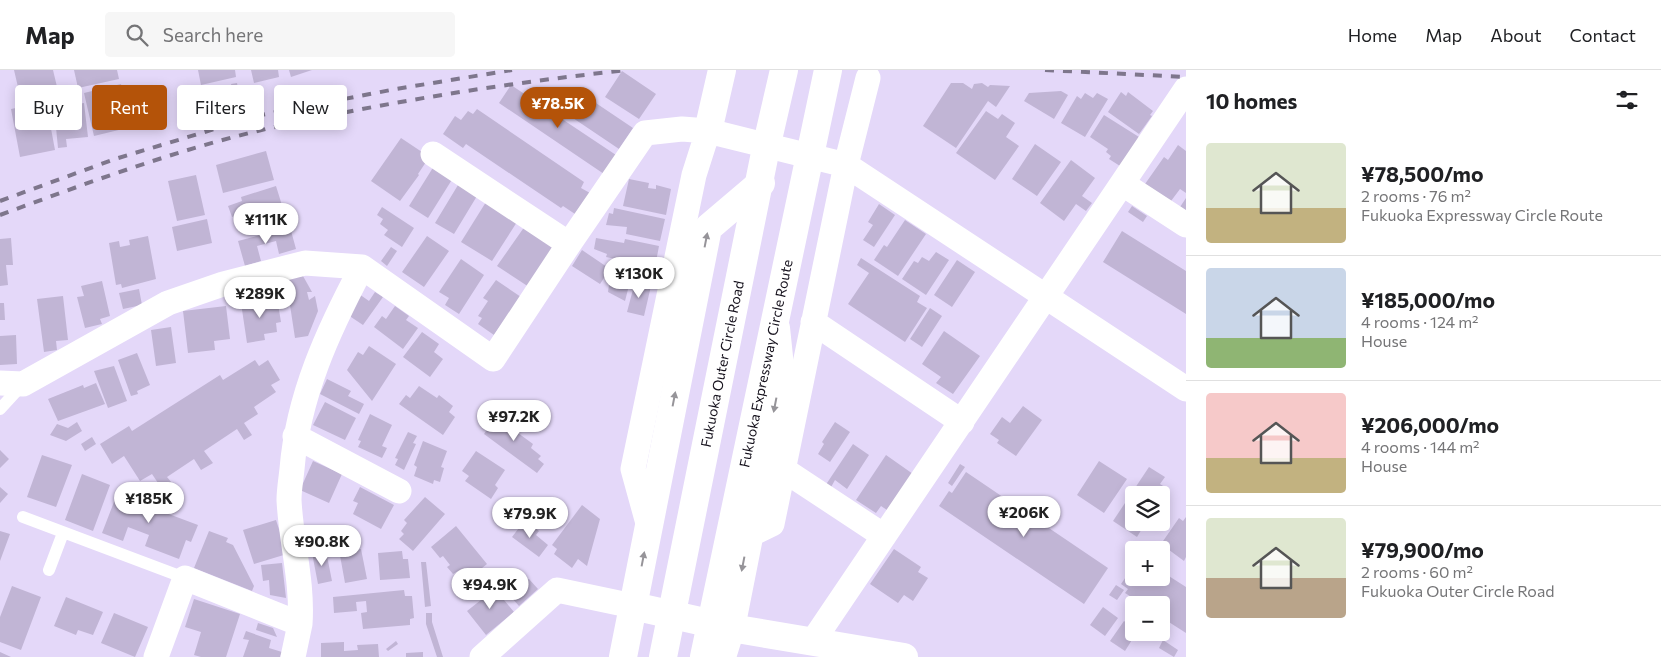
<!DOCTYPE html>
<html lang="en">
<head>
<meta charset="utf-8">
<style>
  :root { --surface:#fff; --page:#f6f6f6; --text:#202124; --muted:#757577; --line:#e0e0e0; --accent:#b45309 }
  body { margin:0; font-family:Commissioner,sans-serif; background:var(--page); color:var(--text); height:100vh; display:flex; flex-direction:column; font-size:19px; white-space:nowrap }
  * { box-sizing:border-box; margin:0 }
  p { font-size:16px; color:var(--muted) }
  .icon { flex:none; width:28px; height:28px; fill:none; stroke:currentColor; stroke-width:2; stroke-linecap:round; stroke-linejoin:round }
  .map { position:relative; flex:1; overflow:hidden }
  .side { display:flex; flex-direction:column; background:var(--surface); width:475px }
  .side>* { flex:none }
  .guide { position:absolute; left:15px; top:15px; width:475px; height:45px; display:flex; gap:10px }
  .tools { position:absolute; left:1125px; top:416px; display:grid; gap:10px }
  .tools a { display:grid; place-items:center; width:45px; height:45px; border-radius:5px; background:var(--surface); box-shadow:0 2px 12px #0003; font-size:25px }
  .price { position:absolute; translate:-50% -42px; padding:0 11px; border-radius:18px; background:#fff; color:#222; font-size:16px; line-height:32px; filter:drop-shadow(0 1px 2px #0008) }
  .price::after { content:''; position:absolute; left:50%; top:30px; width:15px; height:11px; margin-left:-8px; background:inherit; clip-path:polygon(0 0,100% 0,50% 100%) }
  .price.on { background:var(--accent); color:#fff }
  ul { padding:0; list-style:none }
  li { display:flex; align-items:center; gap:15px; height:125px; padding:0 20px }
  li+li { border-top:1px solid var(--line) }
  li span { display:grid; place-items:center; flex:none; width:140px; height:100px; border-radius:5px; color:#555 }
  li>.icon { margin-inline-start:auto }
  span .icon { width:60px; height:60px; fill:#fffc; stroke-width:1 }
  li b { font-size:21px }
  h2 { display:flex; justify-content:space-between; align-items:center; height:60px; padding:0 20px; font-size:21px }
  .tag { padding:0 18px; border-radius:5px; background:var(--surface); box-shadow:0 2px 12px #0003; font-size:18px; line-height:45px }
  .tag.on { background:var(--accent); color:#fff }
  header { display:flex; align-items:center; gap:30px; box-sizing:border-box; height:70px; padding:0 25px; background:var(--surface); border-bottom:1px solid var(--line) }
  header strong { font-size:24px }
  nav { display:flex; gap:28px; margin-inline-start:auto; font-size:18px }
  .search { width:350px; height:45px; background:var(--page); display:flex; align-items:center; gap:12px; box-sizing:border-box; padding:0 18px; border-radius:5px; color:var(--muted); font-size:19px }
  main { display:flex; flex:1; min-height:0 }
  .map>svg:first-child { display:block }
</style>
</head>
<body>
<header>
<strong>Map</strong>
<div class="search"><svg class="icon" aria-label="search" viewBox="0 0 24 24"><circle cx="10" cy="10" r="6"/><path d="M15 15l6 6"/></svg>Search here</div>
<nav><a>Home</a><a>Map</a><a>About</a><a>Contact</a></nav>
</header>
<main>
<div class="map">
<svg width="1186" height="587" viewBox="0 0 1186 587">
  <rect width="100%" height="100%" fill="#e4d8f9"/>
  <!-- building -->
  <path fill="#c1b5d5" d="M14,0H53L58,21L21,30Z
    M74,0H117L119,9L78,18Z
    M198,0H235L236,7L201,15Z
    M251,0H278L279,7L254,13Z
    M289,0H312L291,7Z
    M622,1L656,24L639,49L605,27Z
    M237,13L239,23L234,24L231,14Z
    M951,13H963L972,19L974,14L982,13L988,17L990,15L1010,16L996,37L988,31L956,78L923,56Z
    M121,14L131,57L94,66L84,23Z
    M511,15L616,85L604,104L499,33Z
    M1061,21L1068,25L1054,49L1024,31L1029,23Z
    M1121,22L1126,26L1128,22L1153,41L1150,45L1152,46L1139,64L1108,42Z
    M581,23L633,58L619,79L567,44Z
    M1085,23L1093,28L1097,23L1108,29L1085,67L1061,53L1077,26L1081,29Z
    M62,26L67,31L64,36L84,33L88,67L66,69L67,77L58,78L54,37Z
    M46,32L55,80L20,87L11,39Z
    M477,39L584,112L581,118L590,123L575,144L563,136L561,138L466,74L463,78L443,64L455,46L461,50L468,41L473,44Z
    M986,41L998,49L1002,44L1015,53L1006,67L1019,76L995,110L956,83Z
    M1104,45L1139,67L1120,96L1109,89L1111,86L1106,82L1108,79L1090,67Z
    M401,68L425,84L422,89L426,92L418,104L419,105L400,131L371,111Z
    M1035,74L1061,92L1037,126L1012,109Z
    M1178,75L1186,81V123L1180,119L1171,131L1145,114L1164,87L1168,90Z
    M266,81L274,110L223,123L216,95Z
    M1071,90L1095,108L1082,126L1092,133L1086,141L1076,134L1064,151L1040,133Z
    M434,96L453,108L428,148L409,136Z
    M196,105L205,145L177,151L168,111Z
    M629,109L649,113L648,118L656,119V115L671,119L666,145L623,136Z
    M458,115L477,126L454,164L435,153Z
    M276,116L285,145L241,158L237,145L232,147L228,136L242,131L241,127Z
    M1186,128V141L1180,137Z
    M486,132L517,152L492,191L461,172Z
    M879,134L895,145L874,177L863,170L873,155L868,152Z
    M1132,136L1147,146L1143,152L1128,142Z
    M382,137L414,158L402,177L384,165L388,160L380,154L383,149L377,145Z
    M614,138L665,149L660,171L626,164L627,157L606,155L609,143L613,144Z
    M207,149L212,173L177,181L172,157Z
    M905,150L926,164L898,206L874,190L884,175L887,177Z
    M525,156L556,177L529,217L497,196Z
    M290,157L296,179L279,184L276,171L257,176L261,191L245,196L238,171Z
    M1122,161L1186,201V244L1103,192Z
    M148,166L156,209L122,218L121,214L116,215L109,173L119,171L120,177L130,175L129,170Z
    M427,166L449,181L424,217L402,202Z
    M11,168L13,195H6L8,215L0,216V169Z
    M596,168L624,173L625,169L659,176L655,197L606,187L607,184L594,179Z
    M391,177L397,181L387,196L381,191Z
    M582,180L610,199L600,214L572,196Z
    M936,182L949,190L926,225L902,209L914,191L918,193L922,187L929,191Z
    M861,188L920,226L917,232L927,238L905,272L848,234L869,203L857,195Z
    M461,189L484,205L459,244L445,235L449,228L439,222Z
    M957,190L975,202L952,237L934,225Z
    M618,200L632,204L625,231L608,222L609,215L614,216Z
    M303,206L312,222H307L309,230L315,226L318,241L308,266L295,268L286,209Z
    M496,210L521,227L494,265L478,254L482,248L478,246L488,231L483,228Z
    M102,211L110,246L100,249L102,254L85,258L77,227L84,226L81,216Z
    M635,212L651,216L644,246L627,242Z
    M139,219L142,235L123,239L119,223Z
    M375,222L383,227L363,255L345,243L359,224L369,231Z
    M63,226L68,270L56,271L57,280L44,282L37,229Z
    M277,228L281,252L276,253L277,262L264,264L265,270L247,273L241,233Z
    M0,233H4L5,250H0Z
    M226,236L230,269L214,271L215,280L188,283L183,241Z
    M395,236L409,246L406,250L418,258L403,279L374,257L382,246L386,249Z
    M930,238L942,246L922,277L910,269Z
    M171,257L176,293L156,296L151,260Z
    M944,261L980,286L953,324L936,313L941,307L922,294Z
    M422,262L439,274L434,282L443,289L430,307L403,287Z
    M16,265L17,294L0,295V266Z
    M369,276L396,294L372,331L347,300L358,282L363,285Z
    M137,283L150,315L137,321L138,324L131,326L118,290Z
    M255,290L259,296L268,290L280,310L271,315L276,322L254,337L258,344L244,353L252,365L244,370L237,359L204,381L213,393L201,400L194,389L167,407L172,413L162,419L152,404L140,411L124,386L112,394L100,374L129,356L132,361L220,305L223,310Z
    M114,296L127,331L108,338L94,301Z
    M327,309L351,321L348,326L364,334L359,344L320,324Z
    M96,313L105,334L58,351L48,329L83,315L84,318Z
    M419,316L437,328L439,325L453,336L449,342L455,347L443,365L399,334L406,325L410,328Z
    M325,332L356,348L345,370L313,355Z
    M1023,336L1042,350L1016,386L997,373L999,370L990,364L1002,347L1010,353Z
    M499,342L521,358L518,363L533,374L531,378L541,386L538,389L544,394L537,403L484,364Z
    M370,344L392,355L382,376L387,378L382,388L358,377L361,371L358,370Z
    M77,352L82,361L66,371L50,365L57,354L68,358Z
    M835,352L850,362L830,392L818,384L824,374L822,372Z
    M408,362L417,366L413,373L416,374L404,400L395,395L398,389L395,388Z
    M92,367L96,374L85,381L81,374Z
    M423,371L447,381L441,397L444,398L440,412L434,410L433,414L414,406L417,397L414,395Z
    M853,374L869,385L847,419L835,410L830,419L825,416Z
    M0,380L9,389L0,398Z
    M476,381L505,400L495,415L498,418L491,429L465,411L469,406L462,401Z
    M42,385L72,395L56,437L27,427Z
    M886,385L913,404L887,440L881,436L876,443L856,430Z
    M313,391L342,404L329,433L300,420Z
    M1099,391L1127,409L1104,443L1077,425Z
    M960,394L965,397L952,416L948,413Z
    M1149,397L1165,407L1160,414L1168,419L1161,430V425H1134V452H1146L1137,467L1113,451Z
    M966,402L1108,498L1084,534L939,436L949,421L952,423Z
    M82,404L110,415L93,461L65,450Z
    M0,417L8,424L0,433Z
    M360,417L394,435L381,459L353,444L358,433L353,431Z
    M119,419L160,434L158,440L198,455L191,472L186,470L179,489L145,476L149,465L128,457L123,471L102,463Z
    M425,427L445,444L413,481L399,469L404,464L401,461L407,453L404,450Z
    M582,435L600,449L587,496L578,489L572,498L554,484L557,479L552,475Z
    M1186,447V487L1184,491L1161,474L1179,448L1183,451Z
    M276,450L287,484L254,494L243,460Z
    M525,450L539,461L536,465L548,475L539,487L512,467Z
    M456,456L487,494L466,511L458,501L453,504L447,497L450,495L443,486L440,488L431,477Z
    M0,461L10,464L0,491Z
    M209,461L228,468L226,472L233,475L254,516L252,521L194,498Z
    M313,461L314,477L309,478L307,462Z
    M342,468L344,482L361,479L367,509L345,513L337,469Z
    M894,479L921,497L918,502L928,508L913,531L904,525L898,533L870,514Z
    M326,481L332,511L318,514L312,483Z
    M402,481L403,489H408L410,508L380,510L378,483Z
    M421,492H426L431,536L425,537Z
    M282,493L286,528L270,525L269,510L263,511L261,495Z
    M507,498L512,504L517,501L526,511L529,509L538,519L519,536L495,509Z
    M1132,498L1134,508H1146L1154,512L1157,508H1161V501L1186,517V563L1161,547V535H1144L1125,523L1128,519L1121,514Z
    M490,513L514,542L486,565L467,541L486,526L481,520Z
    M1116,515L1124,520L1117,530L1109,525Z
    M12,516L41,527L21,580L0,572V547Z
    M404,520L405,526H412L414,548L410,549V555L363,559L361,543L367,542L366,531L356,532L357,541L334,543L333,527Z
    M66,527L103,542L93,565L78,560L76,565L54,556Z
    M194,529L240,544L226,587H201L194,585L201,562L185,557Z
    M1103,537L1118,548L1105,566L1090,555Z
    M114,543L148,557L135,587L101,573Z
    M426,543H432V552L443,587H437L426,554Z
    M1124,551L1134,558V562H1137L1125,581L1110,571Z
    M258,553L273,558L277,567L256,560Z
    M246,561L271,570L269,578L282,582L280,587H243L249,570L243,569Z
    M1163,570L1178,580L1174,587L1159,578Z
    M396,571L398,574L388,581L386,579Z
    M344,572V581L358,580L357,575L378,574L379,587H321V573Z
    M0,582L11,587H0Z
    M423,582V587H406V583Z"/>
  <g fill="none" stroke-linecap="round" stroke-linejoin="round">
    <!-- service -->
    <path stroke="#fff" stroke-width="12" d="M0,339L23,314
      M23,447L185,508
      M49,500L63,463"/>
    <!-- minor -->
    <path stroke="#fff" stroke-width="25" d="M433,84L569,174
      M1123,114L1186,155
      M813,252L962,352
      M0,313L23,314L168,233L223,214L305,193L362,197L493,289L569,174L645,63L682,59L708,61L846,95L1186,319
      M295,366L399,421
      M784,400L884,466
      M649,457L633,399L694,105L708,61
      M749,465L772,454L846,95L868,8
      M813,571L1186,19
      M156,587L185,508L300,554C303,512 291,472 289,430C289,420 291,409 292,399C298,326 328,261 362,197
      M293,587L300,554
      M482,587L557,520L633,536"/>
    <!-- tertiary -->
    <path stroke="#fff" stroke-width="28" d="M708,61L722,0
      M633,536L731,558L904,587"/>
    <!-- trunk -->
    <path stroke="#fff" stroke-width="28" d="M623,587L708,158L761,113
      M722,587L731,558L781,306L776,258"/>
    <!-- motorway -->
    <g stroke="#fff" stroke-width="28">
      <path id="s1" d="M663,587L766,78L784,0"/>
      <path id="s2" d="M704,587L828,0"/>
    </g>
    <!-- rail -->
    <path stroke="#7e768c" stroke-width="4" stroke-dasharray="9 9" stroke-linecap="butt" d="M1045,0L1186,7
      M0,131L115,89L261,45L396,19L512,0
      M0,145C87,113 176,80 266,59C386,32 506,13 628,0"/>
  </g>
  <!-- one-way arrows -->
  <defs><path id="oneway-solid" d="M-6-.8H1V-3.2L6.5 0L1 3.2V.8H-6Z" transform="scale(1.25)"/></defs>
  <g fill="#969499">
    <use href="#oneway-solid" transform="translate(706 170) rotate(-79)"/>
    <use href="#oneway-solid" transform="translate(674 329) rotate(-79)"/>
    <use href="#oneway-solid" transform="translate(775 335) rotate(101)"/>
    <use href="#oneway-solid" transform="translate(643 489) rotate(-79)"/>
    <use href="#oneway-solid" transform="translate(743 494) rotate(101)"/>
  </g>
  <g text-anchor="middle" stroke-width="4.5" stroke-linejoin="round" paint-order="stroke">
    <!-- street labels -->
    <g font-size="14" fill="#16121d" stroke="#fff">
      <text dy="5" stroke="none"><textPath href="#s2" startOffset="300">Fukuoka Expressway Circle Route</textPath></text>
      <text dy="5" stroke="none"><textPath href="#s1" startOffset="299">Fukuoka Outer Circle Road</textPath></text>
    </g>
  </g>
</svg>
<div class="tools">
<a><svg class="icon" aria-label="layers" viewBox="0 0 24 24"><path d="M12 4l9 5-9 5-9-5zM3 14l9 5 9-5"/></svg></a>
<a>+</a>
<a>−</a>
</div>
<b class="price on" style="left:558px;top:59px">¥78.5K</b>
<b class="price" style="left:266px;top:175px">¥111K</b>
<b class="price" style="left:639px;top:229px">¥130K</b>
<b class="price" style="left:260px;top:249px">¥289K</b>
<b class="price" style="left:514px;top:372px">¥97.2K</b>
<b class="price" style="left:149px;top:454px">¥185K</b>
<b class="price" style="left:1024px;top:468px">¥206K</b>
<b class="price" style="left:530px;top:469px">¥79.9K</b>
<b class="price" style="left:322px;top:497px">¥90.8K</b>
<b class="price" style="left:490px;top:540px">¥94.9K</b>
<div class="guide">
<a class="tag">Buy</a>
<a class="tag on">Rent</a>
<a class="tag">Filters</a>
<a class="tag">New</a>
</div>
</div>
<section class="side">
<h2>10 homes<svg class="icon" aria-label="filters" viewBox="0 0 24 24"><path d="M4 7h16M4 17h16"/><circle cx="9" cy="7" r="2"/><circle cx="15" cy="17" r="2"/></svg></h2>
<ul>
<li><span style="background:linear-gradient(#dfe7d0 65%,#c2b280 0)"><svg class="icon" aria-label="home" viewBox="0 0 24 24"><path d="M3 11l9-7 9 7M6 9v11h12V9"/></svg></span><div><b>¥78,500/mo</b><p>2 rooms · 76 m²</p><p>Fukuoka Expressway Circle Route</p></div></li>
<li><span style="background:linear-gradient(#c9d6e8 70%,#8fb573 0)"><svg class="icon" aria-label="home" viewBox="0 0 24 24"><path d="M3 11l9-7 9 7M6 9v11h12V9"/></svg></span><div><b>¥185,000/mo</b><p>4 rooms · 124 m²</p><p>House</p></div></li>
<li><span style="background:linear-gradient(#f6c9c9 65%,#c2b280 0)"><svg class="icon" aria-label="home" viewBox="0 0 24 24"><path d="M3 11l9-7 9 7M6 9v11h12V9"/></svg></span><div><b>¥206,000/mo</b><p>4 rooms · 144 m²</p><p>House</p></div></li>
<li><span style="background:linear-gradient(#dfe7d0 60%,#b9a48a 0)"><svg class="icon" aria-label="home" viewBox="0 0 24 24"><path d="M3 11l9-7 9 7M6 9v11h12V9"/></svg></span><div><b>¥79,900/mo</b><p>2 rooms · 60 m²</p><p>Fukuoka Outer Circle Road</p></div></li>
</ul>
</section>
</main>
</body>
</html>
